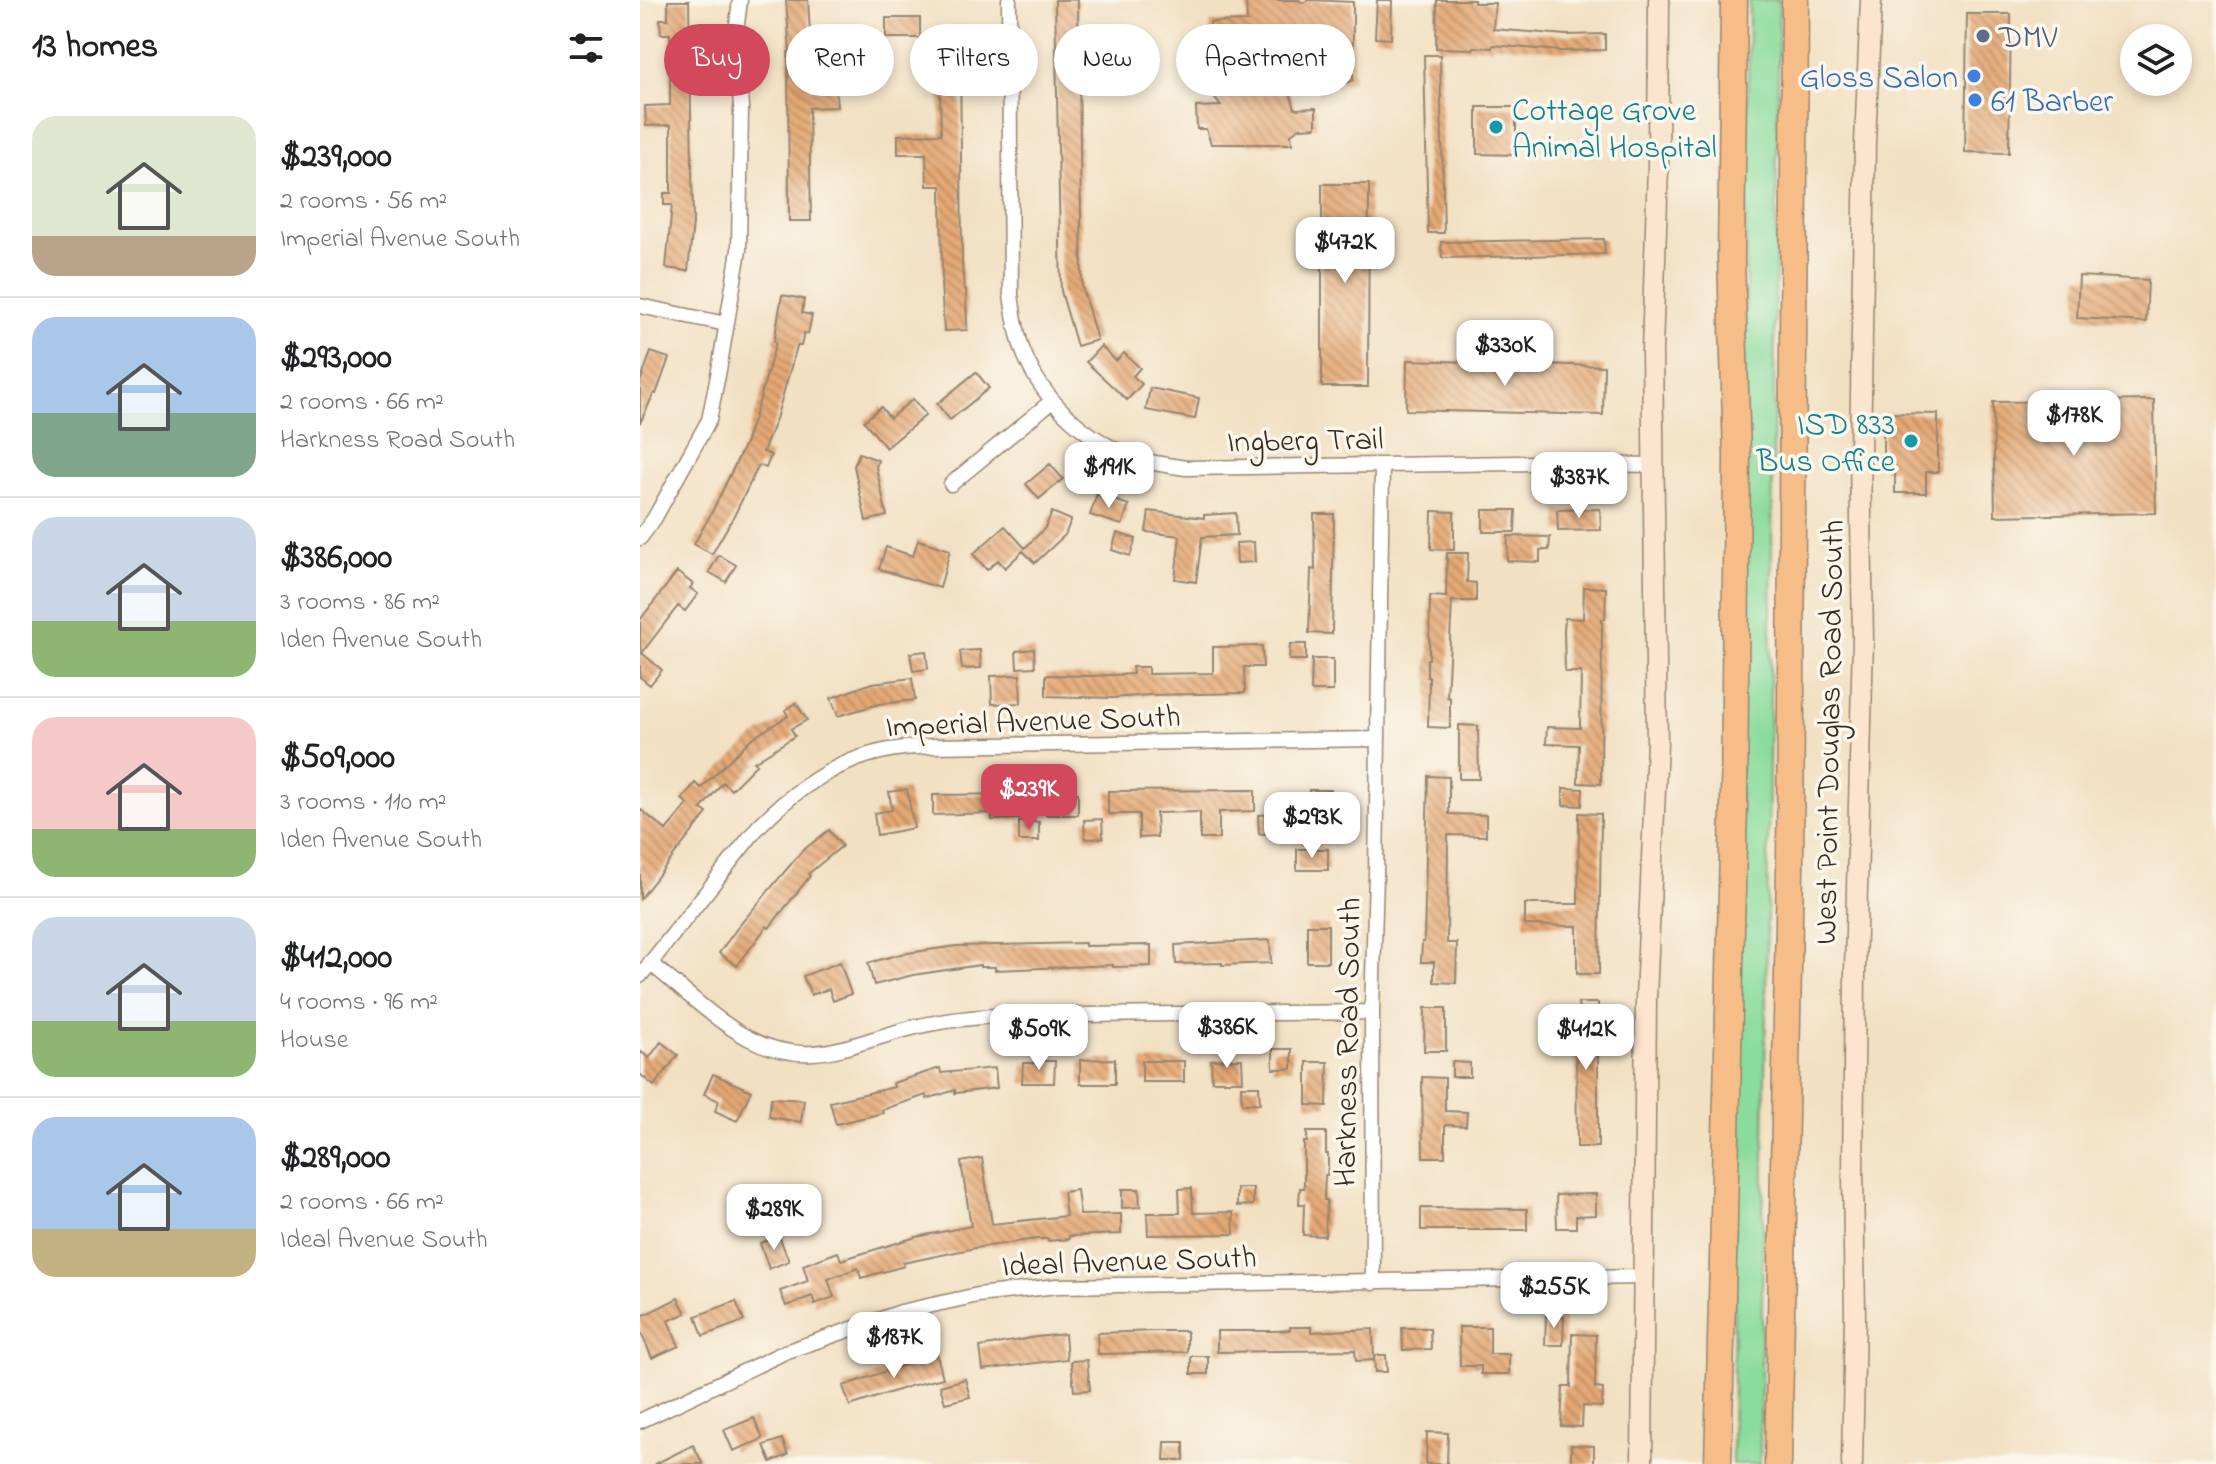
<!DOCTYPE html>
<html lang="en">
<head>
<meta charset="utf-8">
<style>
  :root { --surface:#fff; --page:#f6f6f6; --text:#202124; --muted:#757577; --line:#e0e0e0; --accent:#d1495b }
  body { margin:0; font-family:"Indie Flower",sans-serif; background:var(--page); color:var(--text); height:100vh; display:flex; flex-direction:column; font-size:30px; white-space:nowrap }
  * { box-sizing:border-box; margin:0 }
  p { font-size:26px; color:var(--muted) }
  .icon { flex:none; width:44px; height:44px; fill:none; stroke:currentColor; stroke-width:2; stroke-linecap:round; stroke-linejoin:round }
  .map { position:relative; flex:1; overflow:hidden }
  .panel { display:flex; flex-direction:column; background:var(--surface); width:640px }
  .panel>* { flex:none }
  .hud { position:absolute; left:24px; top:24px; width:760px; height:72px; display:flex; gap:16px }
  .tools { position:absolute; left:1480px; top:24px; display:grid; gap:16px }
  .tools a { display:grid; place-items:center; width:72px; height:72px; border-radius:50%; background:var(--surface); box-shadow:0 4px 12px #0003; font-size:40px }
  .price { position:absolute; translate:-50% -68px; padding:0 18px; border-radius:16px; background:#fff; color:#222; font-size:26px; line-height:52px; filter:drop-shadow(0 2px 4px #0008) }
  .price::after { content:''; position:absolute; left:50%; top:48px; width:24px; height:18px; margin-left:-12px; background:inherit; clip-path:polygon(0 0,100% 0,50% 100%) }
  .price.current { background:var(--accent); color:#fff }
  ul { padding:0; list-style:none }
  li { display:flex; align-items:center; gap:24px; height:200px; padding:0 32px }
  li+li { border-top:2px solid var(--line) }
  li span { display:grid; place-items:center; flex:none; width:224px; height:160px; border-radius:24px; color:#555 }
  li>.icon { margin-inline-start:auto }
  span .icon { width:96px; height:96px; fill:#fffc; stroke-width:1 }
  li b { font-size:34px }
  h2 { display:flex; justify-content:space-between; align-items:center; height:96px; padding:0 32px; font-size:34px }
  .chip { padding:0 28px; border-radius:36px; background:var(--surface); box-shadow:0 4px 12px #0003; font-size:28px; line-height:72px }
  .chip.current { background:var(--accent); color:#fff }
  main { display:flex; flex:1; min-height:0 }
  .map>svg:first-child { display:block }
</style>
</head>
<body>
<main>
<section class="panel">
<h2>13 homes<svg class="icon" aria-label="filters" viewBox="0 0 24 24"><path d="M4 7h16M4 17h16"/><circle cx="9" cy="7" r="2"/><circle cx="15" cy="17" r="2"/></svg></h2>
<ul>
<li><span style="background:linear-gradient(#dfe7d0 75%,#b9a48a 0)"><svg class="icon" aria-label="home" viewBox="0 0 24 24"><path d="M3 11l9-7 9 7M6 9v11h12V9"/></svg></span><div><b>$239,000</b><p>2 rooms · 56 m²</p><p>Imperial Avenue South</p></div></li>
<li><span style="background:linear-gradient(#a9c7e8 60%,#7fa58c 0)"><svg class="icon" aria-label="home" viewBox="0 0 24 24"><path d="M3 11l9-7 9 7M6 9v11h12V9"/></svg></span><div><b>$293,000</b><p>2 rooms · 66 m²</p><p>Harkness Road South</p></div></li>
<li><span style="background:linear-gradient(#c9d6e8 65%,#8fb573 0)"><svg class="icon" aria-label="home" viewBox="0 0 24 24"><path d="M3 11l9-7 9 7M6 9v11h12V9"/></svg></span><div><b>$386,000</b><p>3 rooms · 86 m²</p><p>Iden Avenue South</p></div></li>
<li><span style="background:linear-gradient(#f6c9c9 70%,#8fb573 0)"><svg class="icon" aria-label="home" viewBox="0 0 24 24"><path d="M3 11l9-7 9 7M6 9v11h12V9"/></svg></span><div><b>$509,000</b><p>3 rooms · 110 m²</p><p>Iden Avenue South</p></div></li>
<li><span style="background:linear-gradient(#c9d6e8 65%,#8fb573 0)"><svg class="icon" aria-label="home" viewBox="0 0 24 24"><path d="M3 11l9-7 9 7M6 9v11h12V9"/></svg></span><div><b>$412,000</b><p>4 rooms · 96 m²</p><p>House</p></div></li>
<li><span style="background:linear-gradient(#a9c7e8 70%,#c2b280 0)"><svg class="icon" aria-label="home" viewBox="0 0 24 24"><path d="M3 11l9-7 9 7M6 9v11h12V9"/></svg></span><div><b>$289,000</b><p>2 rooms · 66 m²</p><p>Ideal Avenue South</p></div></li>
</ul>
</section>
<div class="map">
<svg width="1576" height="1464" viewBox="0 0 1576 1464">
  <defs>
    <pattern id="building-back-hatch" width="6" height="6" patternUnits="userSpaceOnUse" patternTransform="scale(2)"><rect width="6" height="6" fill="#e4a874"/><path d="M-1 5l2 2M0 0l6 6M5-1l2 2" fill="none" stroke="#ba895f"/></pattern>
  </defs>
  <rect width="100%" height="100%" fill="#fbf7ec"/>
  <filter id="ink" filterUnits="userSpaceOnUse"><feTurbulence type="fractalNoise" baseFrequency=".0125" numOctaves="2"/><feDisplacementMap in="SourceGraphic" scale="16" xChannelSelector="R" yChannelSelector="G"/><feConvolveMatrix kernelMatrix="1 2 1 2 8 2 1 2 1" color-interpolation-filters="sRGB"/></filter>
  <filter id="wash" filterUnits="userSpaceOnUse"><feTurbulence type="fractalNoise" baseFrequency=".006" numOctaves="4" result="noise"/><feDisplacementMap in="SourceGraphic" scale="32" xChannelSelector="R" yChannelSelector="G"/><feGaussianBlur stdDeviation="1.8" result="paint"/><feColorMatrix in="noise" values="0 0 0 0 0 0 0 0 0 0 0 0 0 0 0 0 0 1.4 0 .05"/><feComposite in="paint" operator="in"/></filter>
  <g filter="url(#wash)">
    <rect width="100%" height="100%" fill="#f2e0c3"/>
    <!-- grass -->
    <path fill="#8adb9c" stroke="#62825d" stroke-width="2" d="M1109,0H1139L1120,1464H1092Z"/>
    <g id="blocks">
      <!-- building -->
      <path fill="url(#building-back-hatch)" d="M146,0H168L170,32H168L170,89L196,88L197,107L169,108L171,221H149L148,52H150Z
        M415,0H438L442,287L457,340L437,346L421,291Z
        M606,0H659L662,3L669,0L713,2V80L680,94L660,74L659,34L603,35L605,93L650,92L655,109L676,108V127L660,128L651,134L652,144H571L566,129H557L556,107L581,106L558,78L557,48L571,43L570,22L607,21Z
        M737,0H752L751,39L735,38Z
        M797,0H834V3H855L853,29L926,35L965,34V50L920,51L853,45L852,48L833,47V49L796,48Z
        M28,1H49L53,223L48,271L26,268L32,205H24V193H31V125L6,126L5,106L30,105V34H21L20,19H28Z
        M1327,14H1371L1369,153L1325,152Z
        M246,18H280V38H246Z
        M320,47L322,264L324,289H326L327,330L304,331L301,282L302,281L301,186H287L286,154H258V135L301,134L299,48Z
        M784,55H800L804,233H788Z
        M837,107H876V155L837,154Z
        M682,184H729L728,387H682Z
        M964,239L965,254L802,258L801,242Z
        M1439,276L1508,280L1506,322L1437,318Z
        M142,295L164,299L162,313L172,315L168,334L164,333L161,346H157L136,419L123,452L131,455L126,468L119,465L95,514L72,554L54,544L73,510L105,444L119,402L136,342H134Z
        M461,346L476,361L484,353L500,368L493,376L502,384L487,400L446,362Z
        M11,352L29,358L16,394L14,393L0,423V382Z
        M767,360L964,366L963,415L766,410Z
        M336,372L349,388L310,420L297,404Z
        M510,388L559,398L555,419L506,410Z
        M273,399L286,415L246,448L224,421L241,407L250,418Z
        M1514,400L1516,513L1355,516L1353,402Z
        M1243,413L1298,414V472H1286V493H1255V469H1243Z
        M219,453L238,460L236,467L247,516L226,521L214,466Z
        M410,464L423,479L399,499L386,484Z
        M457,494L489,505L482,525L450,515Z
        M960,509L961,530L918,531L917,510Z
        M843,510H876L875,532H843Z
        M509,511L564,518V515L596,513L597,535L562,537L556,582L535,579L540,536L506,532Z
        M792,511L814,512V550L791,549Z
        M412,512L431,520L425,535L395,563L383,551L365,568L358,560L347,570L333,554L365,526L385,548L405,528Z
        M674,514H694L692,634L669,633L671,569L675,570Z
        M477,533L496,539L490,556L472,550Z
        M868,536L910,537L909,550H900V562L867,561Z
        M278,540L310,550L300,588L239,569L246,547L273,556Z
        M614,542L615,562L597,563L596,543Z
        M807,553H828L827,582L836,583V601H812L807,697L810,698V728L788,727L789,677H787V659H789L790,596L806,597Z
        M79,555L96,565L86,582L69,572Z
        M37,572L53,584L50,588L58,594L45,611L38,606L2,653L22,670L10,685L0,677V620Z
        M944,587L966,588L965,619H962L961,784L938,783L939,745L906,744L907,727L940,728L941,672H925L924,630L925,618L943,619Z
        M650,644H666V660H649Z
        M622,646L623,667H604L605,693L510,695L473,698L406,696V675L450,676L493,674L492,667H508V674L573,673V647Z
        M394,649L395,667L377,668L376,651Z
        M340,650L341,668L322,669L320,651Z
        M286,651L288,669L273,671L270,653Z
        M672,659H693V691H671Z
        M380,675L381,703L352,704L351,676Z
        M272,678L275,700L239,704L198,716L191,698L232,683Z
        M156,703L167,720L151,729L155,736L114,762L117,764L91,790L83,782L61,809L67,813L0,899V809L26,830L48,804L42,799L55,783L61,788L111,739L148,716L145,710Z
        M819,725L838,726L839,779H819Z
        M788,776L809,777V814L846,815V836L808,835L807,943H817L816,983L794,982V962H781L782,942H784Z
        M923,788L943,789L942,806L923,805Z
        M267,789L274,828L237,835L234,813L252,810L249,792Z
        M615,790V811L579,812V839H560V812L516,813L517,837L499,838V814H468V791Z
        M669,790H691L690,823H669Z
        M407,793H438V815H406Z
        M379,794L380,819L352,820V813L293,815V795Z
        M939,813L961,814L959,974H937V926L885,925V904H938Z
        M636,814L637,833L619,834L618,815Z
        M462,819L463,838L445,839L444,820Z
        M379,822H399V841H379Z
        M189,830L202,846L168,874L170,876L129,928L127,926L97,966L79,953L98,927L162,851Z
        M657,849H688V870H657Z
        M667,925H688V962H667Z
        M630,940L631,963L582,965V963L536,964L535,945Z
        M445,943V946L511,945V966L473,967V965L355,970V967H340V965L273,975L234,985L228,963L261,954L316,946Z
        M200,962L211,994L193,1001L189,989L171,995L163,976Z
        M938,1003H958V1147H937L936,1043H930V1012H939Z
        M785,1008H806V1051H784Z
        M21,1042L38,1055L14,1086L0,1074V1051L9,1058Z
        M633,1049H652V1069H633Z
        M475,1059V1084H440V1060Z
        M602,1059L603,1081H572L571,1060Z
        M395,1061H415L414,1083H382L383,1063H395Z
        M502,1061H544V1082H502Z
        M667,1062H688L687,1106L667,1105Z
        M812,1062L830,1063V1077H812Z
        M300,1068L301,1073L355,1068L357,1088L315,1093V1090L287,1099L286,1095L242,1110L243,1113L196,1124L190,1102L254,1087L253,1083Z
        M73,1074L111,1091L97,1121L75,1111L79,1101L64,1094Z
        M782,1077L805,1078V1111L827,1112L826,1126L805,1125V1157H783Z
        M601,1086H619L620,1103L602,1104Z
        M131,1098L164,1100L161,1122L129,1117Z
        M667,1132H686V1154H688V1166L687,1175H685L684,1200H687L685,1236L663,1235L664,1204H659L660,1188H664V1142H667Z
        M342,1158L352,1224L426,1216L423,1192L437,1190L440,1215L481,1214V1234L429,1236V1239L408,1241V1239H396L335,1248L263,1263L264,1266L221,1278L218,1268L188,1279L194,1297L175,1304L172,1296L146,1306L140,1291L168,1281L163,1265L198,1252L201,1260L276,1237L331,1226L321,1162Z
        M552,1188L553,1213L593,1212L594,1234L508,1235L507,1213H540L539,1189Z
        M597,1188H613V1205L597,1206Z
        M482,1189H499L500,1207L482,1208Z
        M956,1194V1215L936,1216V1228H917L916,1195Z
        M781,1208L887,1209V1230H781Z
        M139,1236L149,1261L129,1269L120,1243Z
        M38,1298L46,1313L28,1321L39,1346L12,1358L0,1330V1317Z
        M96,1301L104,1321L63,1336L56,1316Z
        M906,1316H924L923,1345H905Z
        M650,1327H671V1332L733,1329L734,1360L716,1361L715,1350L577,1352V1331H635L650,1330Z
        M819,1327H850V1354H869V1374H841V1366H820Z
        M762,1328H790L791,1349L763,1350Z
        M518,1331H547V1352L458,1354L457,1333Z
        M425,1334L427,1359L343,1370L340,1347L396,1337Z
        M932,1334L956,1335L955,1388L963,1389L962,1407L943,1406L942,1427L921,1426L923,1387H931Z
        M297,1355L303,1378L270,1386L210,1406L203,1386L264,1365L263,1364Z
        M734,1355H746L747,1372H735Z
        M551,1356H568V1374H551Z
        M447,1360L450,1390L434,1391L431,1361Z
        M325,1379L330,1397L305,1403L300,1386Z
        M114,1418L123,1439L93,1451L84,1430Z
        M787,1432L808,1433L807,1464H786Z
        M142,1439L148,1455L131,1462L124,1445Z
        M525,1442H544V1460H524Z
        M53,1445L63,1464H15Z
        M931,1445L954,1446V1464H931Z"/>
    </g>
  </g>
  <g filter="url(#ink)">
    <use href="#blocks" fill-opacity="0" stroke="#968570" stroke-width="2"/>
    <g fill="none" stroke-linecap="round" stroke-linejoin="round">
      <defs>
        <path id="street" d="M369,0L371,295C374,315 377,337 385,356C403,399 442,436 485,454C504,462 525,465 546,468L878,463L1013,465
          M0,306L86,324
          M311,484L412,401
          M0,538L14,519L69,420L79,370L99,250L101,107L96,32L100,0
          M10,963C42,988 73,1019 108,1038C169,1070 209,1044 268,1029C296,1021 325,1018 354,1016L732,1012
          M0,976L118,827C154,790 198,759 250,750C264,747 279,747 293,746L738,739
          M733,1283L732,1012L736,874L742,466
          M0,1421L145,1352L261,1312L338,1295L417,1286L1004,1277"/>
        <path id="secondary" d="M1002,1464L1006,998L1017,743L1012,351L1018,166L1019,0
          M1212,1464L1215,1315L1213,1174L1215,972L1223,638L1220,457L1225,143L1231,0"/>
        <path id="highway" d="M1078,1464L1094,807L1097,456L1091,257L1094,0
          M1138,1464L1150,870L1155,0"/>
      </defs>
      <!-- street casing -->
      <use href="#street" stroke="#968570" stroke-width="17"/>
      <!-- secondary casing -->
      <use href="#secondary" stroke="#968570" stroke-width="23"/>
      <!-- highway casing -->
      <use href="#highway" stroke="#968570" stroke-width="29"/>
      <!-- street -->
      <use href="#street" stroke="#fff" stroke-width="14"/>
      <!-- secondary -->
      <use href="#secondary" stroke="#fce5cf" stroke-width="20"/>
      <!-- highway -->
      <use href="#highway" stroke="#f7bd88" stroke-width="26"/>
    </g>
  </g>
  <!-- markers -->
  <circle fill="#5c6f8a" stroke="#fbf7ec" stroke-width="3" cx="1343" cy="36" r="8"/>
  <g fill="#3f7fe0" stroke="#fbf7ec" stroke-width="3">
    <circle cx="1334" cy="76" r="8"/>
    <circle cx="1335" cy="100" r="8"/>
  </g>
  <g fill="#0f9aa8" stroke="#fbf7ec" stroke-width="3">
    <circle cx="856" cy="127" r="8"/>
    <circle cx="1271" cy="441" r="8"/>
  </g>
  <g text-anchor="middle" stroke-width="7" stroke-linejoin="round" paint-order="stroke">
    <!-- service labels -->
    <g font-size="32" fill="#4e5e75" stroke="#fbf7ec" text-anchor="start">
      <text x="1359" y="47">DMV</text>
    </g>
    <!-- shop labels -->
    <g font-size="32" fill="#366cbe" stroke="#fbf7ec" text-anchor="end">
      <text x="1318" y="87">Gloss Salon</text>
      <text x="1351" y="111" text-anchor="start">61 Barber</text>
    </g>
    <!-- culture labels -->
    <g font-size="32" fill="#0d838f" stroke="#fbf7ec" text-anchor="start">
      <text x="872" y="120">Cottage Grove<tspan x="872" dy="37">Animal Hospital</tspan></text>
      <text x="1255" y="434" text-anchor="end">ISD 833<tspan x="1255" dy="37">Bus Office</tspan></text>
    </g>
    <!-- street labels -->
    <g font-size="32" fill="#3b2a1e" stroke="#fbf7ec">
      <text transform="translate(665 439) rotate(-1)" y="11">Ingberg Trail</text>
      <text transform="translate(393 720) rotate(-2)" y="11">Imperial Avenue South</text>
      <text transform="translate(1188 732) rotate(-89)" y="11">West Point Douglas Road South</text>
      <text transform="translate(706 1042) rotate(-89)" y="11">Harkness Road South</text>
      <text transform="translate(489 1260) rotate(-2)" y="11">Ideal Avenue South</text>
    </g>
  </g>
</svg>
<div class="tools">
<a><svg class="icon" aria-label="layers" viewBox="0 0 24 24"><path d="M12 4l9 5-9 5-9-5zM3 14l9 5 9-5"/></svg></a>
</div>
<b class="price" style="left:705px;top:285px">$472K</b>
<b class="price" style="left:865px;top:388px">$330K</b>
<b class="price" style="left:1434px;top:458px">$178K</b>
<b class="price" style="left:469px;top:510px">$191K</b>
<b class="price" style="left:939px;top:520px">$387K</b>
<b class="price current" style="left:389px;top:832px">$239K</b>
<b class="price" style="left:672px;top:860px">$293K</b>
<b class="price" style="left:587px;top:1070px">$386K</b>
<b class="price" style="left:399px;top:1072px">$509K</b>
<b class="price" style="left:946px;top:1072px">$412K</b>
<b class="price" style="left:134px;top:1252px">$289K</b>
<b class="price" style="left:914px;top:1330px">$255K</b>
<b class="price" style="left:254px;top:1380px">$187K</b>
<div class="hud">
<a class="chip current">Buy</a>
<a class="chip">Rent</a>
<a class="chip">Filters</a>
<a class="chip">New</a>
<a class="chip">Apartment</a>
</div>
</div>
</main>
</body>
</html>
